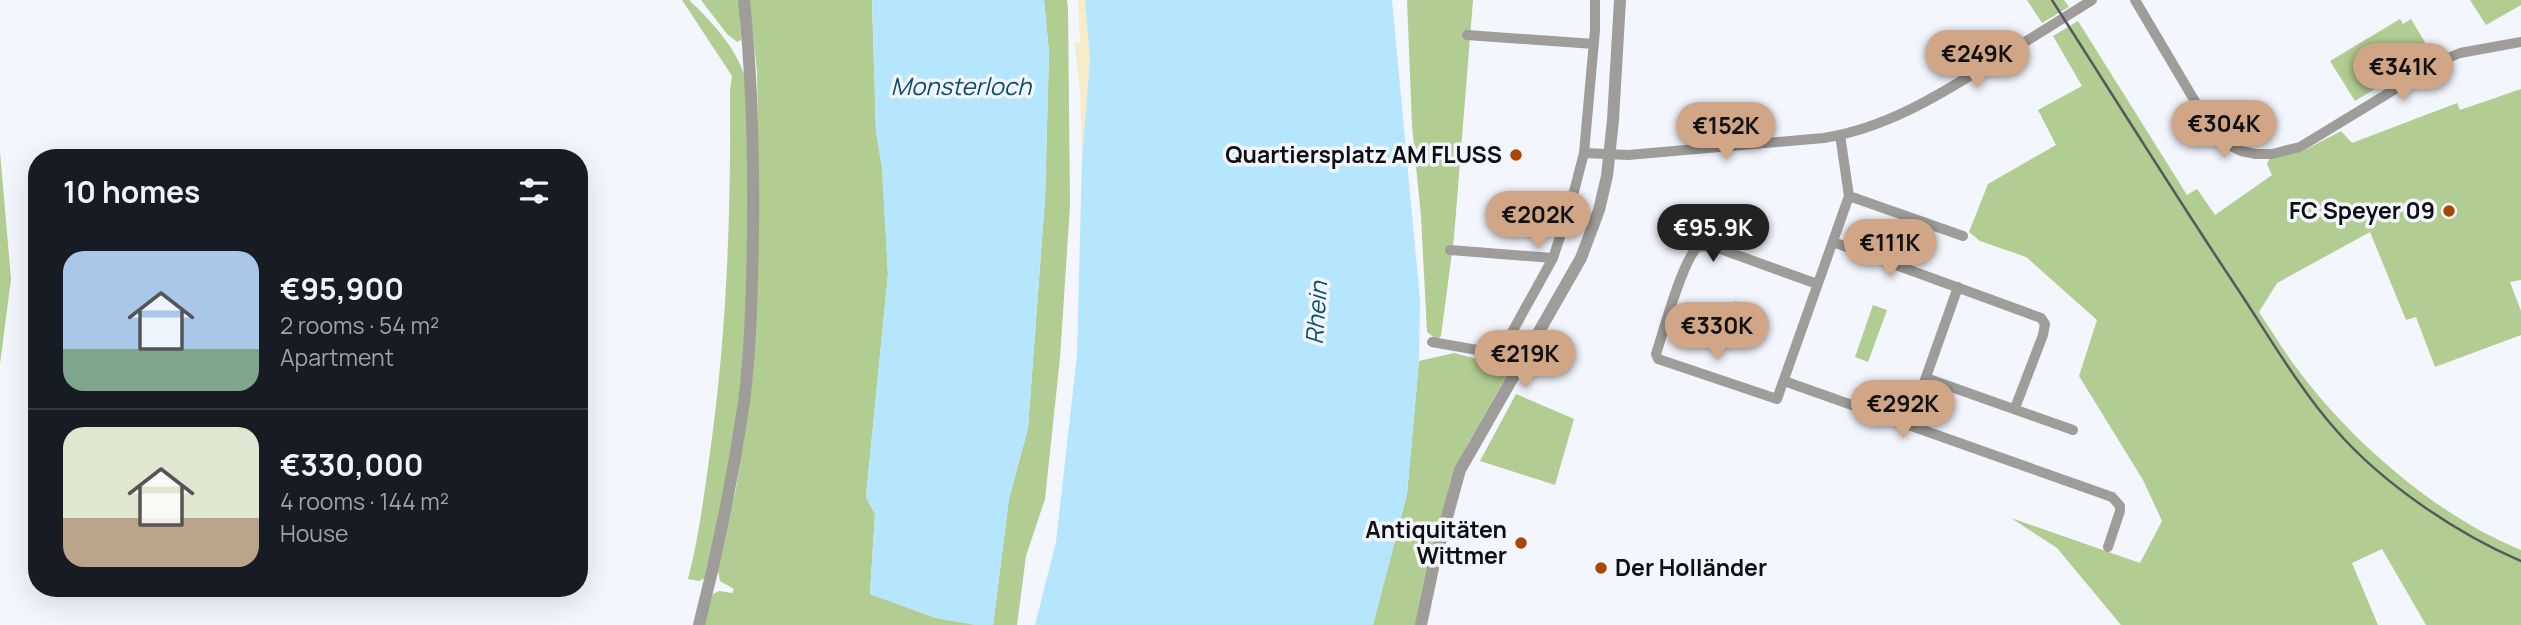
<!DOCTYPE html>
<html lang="en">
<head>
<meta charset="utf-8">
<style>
  :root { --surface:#171b24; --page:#242831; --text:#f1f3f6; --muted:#9ea1a6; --line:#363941; --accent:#d0a687 }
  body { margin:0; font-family:Manrope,sans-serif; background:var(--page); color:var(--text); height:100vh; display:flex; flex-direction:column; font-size:26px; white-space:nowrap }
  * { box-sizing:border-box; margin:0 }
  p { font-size:23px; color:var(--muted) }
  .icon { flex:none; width:38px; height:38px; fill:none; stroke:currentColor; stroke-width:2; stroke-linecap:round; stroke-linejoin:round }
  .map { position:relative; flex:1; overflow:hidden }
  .sheet { position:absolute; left:28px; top:149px; width:560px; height:448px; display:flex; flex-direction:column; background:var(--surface); border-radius:28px; box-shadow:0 7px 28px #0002 }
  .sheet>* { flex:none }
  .price { position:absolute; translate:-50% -60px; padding:0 16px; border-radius:24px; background:var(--accent); color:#111; font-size:23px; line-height:46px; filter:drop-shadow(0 2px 4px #0008) }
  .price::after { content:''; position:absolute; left:50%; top:42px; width:21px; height:16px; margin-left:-10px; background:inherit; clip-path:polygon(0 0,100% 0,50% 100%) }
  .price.active { background:#222; color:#fff }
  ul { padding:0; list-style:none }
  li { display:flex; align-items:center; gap:21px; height:175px; padding:0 35px }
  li+li { border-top:2px solid var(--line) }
  li span { display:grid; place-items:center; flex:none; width:196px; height:140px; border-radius:21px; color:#555 }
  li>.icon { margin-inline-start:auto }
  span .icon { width:84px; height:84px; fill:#fffc; stroke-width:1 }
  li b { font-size:30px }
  h2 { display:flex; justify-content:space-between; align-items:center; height:84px; padding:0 35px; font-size:30px }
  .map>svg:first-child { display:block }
</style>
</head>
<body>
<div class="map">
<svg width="2521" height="625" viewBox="0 0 2521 625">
  <rect width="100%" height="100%" fill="#f3f6fd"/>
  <!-- green -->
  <path fill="#b1cd91" d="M682,0H689C711,21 736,47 745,77C752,103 748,149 748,178C748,238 748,298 743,358C737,432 722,506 705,578L699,581L688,579C699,537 704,495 710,453C727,332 731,212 730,91L732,76Z
    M701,0H740L741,40L737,42L727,34Z
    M749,0H872L876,132L882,167L888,274L866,497L875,514L870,594L936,618L977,625H703L713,594L719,591L732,593L734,589L720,581L718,571L736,488L748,408L759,200L757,71Z
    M1044,0H1067L1068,8L1070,206L1060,358L1045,499L1026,556L1017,625H993L1009,499L1028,428L1045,198L1049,53Z
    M1407,0H1473L1454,237L1441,336L1437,340L1427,332L1421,216L1412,126Z
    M2027,0H2064L2069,7L2042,23Z
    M2470,0H2521V5L2486,25Z
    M2400,19L2403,24L2411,19L2432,54L2355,101L2330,61Z
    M2078,21L2187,195L2197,189L2215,215L2272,175L2267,164L2269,159L2303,151L2341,131L2352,143L2457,103L2460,110L2521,89V280L2510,282L2521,311V335L2435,367L2416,317L2406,320L2370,232L2277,283L2259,312C2272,331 2284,352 2298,370C2352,442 2437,516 2521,550V625H2426L2382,549L2352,563L2378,625H2121L2057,548L2011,518L2140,563L2162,521L2143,480L2079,376L2097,320L2026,257L1980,241L1969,232L1988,184L2056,145L2038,110L2082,86L2053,36Z
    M0,152L11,279L0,364Z
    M1735,301L1748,305L1736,340L1722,335Z
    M1873,305L1887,310L1868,362L1855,357Z
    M1454,353L1511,368L1466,447L1450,484L1417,625H1373L1407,494L1419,361Z
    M1516,394L1574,419L1555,485L1480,461Z"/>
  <!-- sand -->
  <path fill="#f6ecc7" d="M1078,0H1085L1090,59L1082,159L1080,90L1074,39L1076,43H1080Z"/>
  <!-- water -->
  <path fill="#b6e5fe" d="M872,0H1044L1049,53L1045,198L1028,428L1009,499L993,625H977L936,618L870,594L875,514L866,497L888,274L882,167L876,132Z
    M1085,0H1392L1420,300L1419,361L1407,494L1373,625H1035L1056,542L1077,355L1082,159L1090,59Z"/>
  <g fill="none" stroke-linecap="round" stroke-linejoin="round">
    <!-- minor -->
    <path stroke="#9f9d9a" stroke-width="10" d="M2135,0L2206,120L2227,144L2241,151L2256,154H2272L2300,147L2443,60L2460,53L2521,42
      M1467,35L1594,44
      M1584,153L1595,30V0
      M1849,196L1963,236
      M1833,242L2041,318L2045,324L2043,335L2015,408
      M1450,250L1553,258
      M1817,284L1712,246L1698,247C1683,258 1663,333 1656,354L1658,359L1777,399L1849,196L1840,135
      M1432,342L1500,354L1553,258L1570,207L1584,153L1628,155L1824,138C1887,128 1939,95 1991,63C2025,42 2059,21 2092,0
      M1926,378L2073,430
      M1784,381L2112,497L2120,506V511L2108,547
      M1909,425L1958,287"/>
    <!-- tertiary -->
    <path stroke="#9f9d9a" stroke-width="12" d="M699,625C718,551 733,477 744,402C751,346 752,289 753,233C754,154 752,78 744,0
      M1421,625L1433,568L1460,470L1581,258L1599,210L1607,176L1613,120L1620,0"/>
    <!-- rail -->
    <path stroke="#57595d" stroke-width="2.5" d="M2052,0C2114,97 2175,195 2239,291C2268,335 2301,391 2336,430C2382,483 2457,534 2521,561"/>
  </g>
  <!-- markers -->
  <g fill="#a84800" stroke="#f3f6fd" stroke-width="2.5">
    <circle cx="1516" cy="155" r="7"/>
    <circle cx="2449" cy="211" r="7"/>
    <circle cx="1521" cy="543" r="7"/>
    <circle cx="1601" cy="568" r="7"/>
  </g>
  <g text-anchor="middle" stroke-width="7" stroke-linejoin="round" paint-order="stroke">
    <!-- poi labels -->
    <g font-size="23" font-weight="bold" fill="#0e0f12" stroke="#f3f6fd" text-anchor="end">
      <text x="1502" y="163">Quartiersplatz AM FLUSS</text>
      <text x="2435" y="219">FC Speyer 09</text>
      <text x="1507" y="538">Antiquitäten<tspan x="1507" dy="26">Wittmer</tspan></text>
      <text x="1615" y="576" text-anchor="start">Der Holländer</text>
    </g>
    <!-- water labels -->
    <g font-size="24" font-style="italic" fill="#094f6b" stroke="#f3f6fd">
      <text x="961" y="95">Monsterloch</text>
      <text transform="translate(1317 313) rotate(-86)" y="8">Rhein</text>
    </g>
  </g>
</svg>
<b class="price" style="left:1977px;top:90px">€249K</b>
<b class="price" style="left:2403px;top:103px">€341K</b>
<b class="price" style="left:2224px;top:160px">€304K</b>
<b class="price" style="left:1726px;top:162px">€152K</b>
<b class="price" style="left:1538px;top:251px">€202K</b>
<b class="price active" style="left:1713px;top:264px">€95.9K</b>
<b class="price" style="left:1890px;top:279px">€111K</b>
<b class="price" style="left:1717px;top:362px">€330K</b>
<b class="price" style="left:1525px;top:390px">€219K</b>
<b class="price" style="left:1903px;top:440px">€292K</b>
<section class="sheet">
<h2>10 homes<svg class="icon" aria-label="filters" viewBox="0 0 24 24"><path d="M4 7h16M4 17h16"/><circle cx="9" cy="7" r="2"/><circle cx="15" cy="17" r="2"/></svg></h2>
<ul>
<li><span style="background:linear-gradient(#a9c7e8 70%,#7fa58c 0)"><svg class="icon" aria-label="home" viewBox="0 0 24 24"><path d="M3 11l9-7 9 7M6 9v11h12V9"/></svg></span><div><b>€95,900</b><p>2 rooms · 54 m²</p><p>Apartment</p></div></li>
<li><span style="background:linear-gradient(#dfe7d0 65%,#b9a48a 0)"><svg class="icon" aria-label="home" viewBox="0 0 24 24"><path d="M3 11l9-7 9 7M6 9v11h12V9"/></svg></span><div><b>€330,000</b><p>4 rooms · 144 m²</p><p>House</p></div></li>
</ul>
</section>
</div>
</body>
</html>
